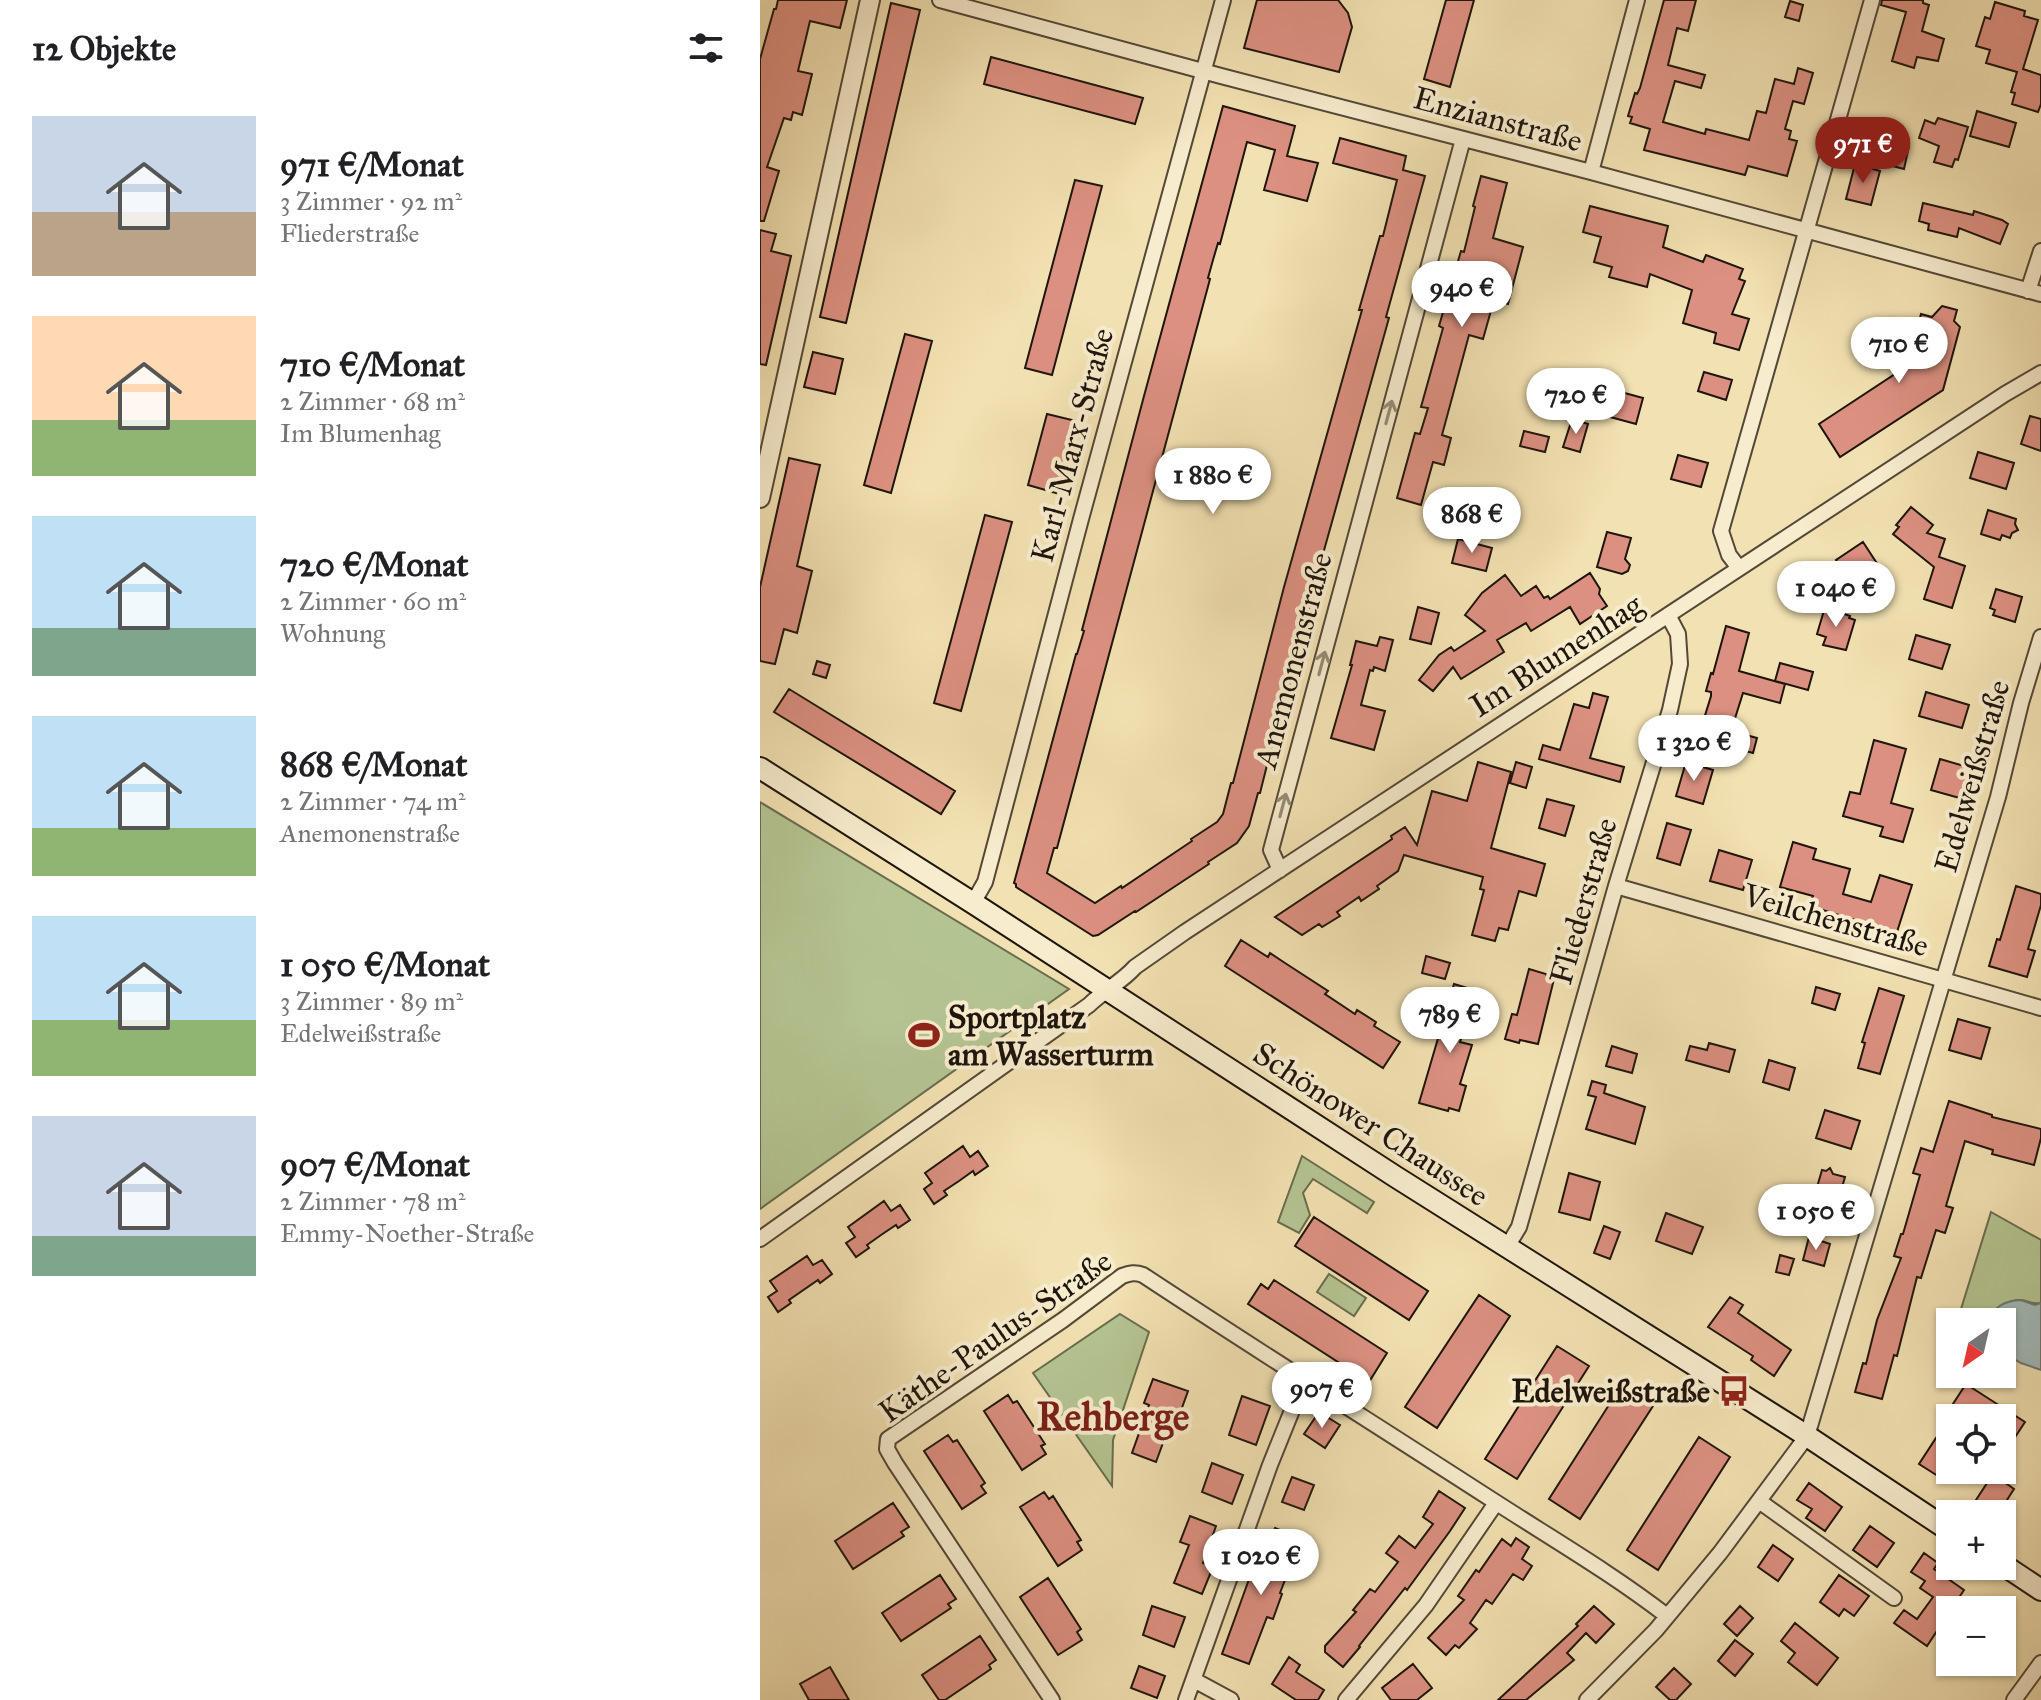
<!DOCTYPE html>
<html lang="de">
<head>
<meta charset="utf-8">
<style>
  :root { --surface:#fff; --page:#f6f6f6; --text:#202124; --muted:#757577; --accent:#8f2418 }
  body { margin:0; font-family:"IM FELL Great Primer",serif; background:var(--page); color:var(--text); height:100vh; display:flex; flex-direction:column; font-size:30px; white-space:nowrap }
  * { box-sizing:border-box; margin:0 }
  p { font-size:26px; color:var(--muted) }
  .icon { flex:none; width:44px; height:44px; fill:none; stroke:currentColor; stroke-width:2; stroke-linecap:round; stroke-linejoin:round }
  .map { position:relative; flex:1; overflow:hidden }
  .panel { display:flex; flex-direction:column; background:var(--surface); width:760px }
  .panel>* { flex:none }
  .needle { width:52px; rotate:214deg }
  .fabs { position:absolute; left:1176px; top:1308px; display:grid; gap:16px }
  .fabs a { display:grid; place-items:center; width:80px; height:80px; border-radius:0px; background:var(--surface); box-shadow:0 2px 6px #0004; font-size:40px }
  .price { position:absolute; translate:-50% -68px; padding:0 18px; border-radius:28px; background:#fff; color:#222; font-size:26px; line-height:52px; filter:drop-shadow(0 2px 4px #0008) }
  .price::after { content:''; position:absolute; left:50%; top:48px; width:24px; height:18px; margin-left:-12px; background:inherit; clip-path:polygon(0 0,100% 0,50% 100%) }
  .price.current { background:var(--accent); color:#fff }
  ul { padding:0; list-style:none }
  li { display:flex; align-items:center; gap:24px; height:200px; padding:0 32px }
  li span { display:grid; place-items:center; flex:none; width:224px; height:160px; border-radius:0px; color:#555 }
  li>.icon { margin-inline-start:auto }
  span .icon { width:96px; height:96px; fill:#fffc; stroke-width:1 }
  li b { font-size:34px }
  h2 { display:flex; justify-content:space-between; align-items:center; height:96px; padding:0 32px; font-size:34px }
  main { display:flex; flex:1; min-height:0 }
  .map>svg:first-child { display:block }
</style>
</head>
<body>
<main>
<section class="panel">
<h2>12 Objekte<svg class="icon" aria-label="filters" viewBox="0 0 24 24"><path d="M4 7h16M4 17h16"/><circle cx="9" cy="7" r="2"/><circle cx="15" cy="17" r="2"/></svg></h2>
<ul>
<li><span style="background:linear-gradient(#c9d6e8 60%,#b9a48a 0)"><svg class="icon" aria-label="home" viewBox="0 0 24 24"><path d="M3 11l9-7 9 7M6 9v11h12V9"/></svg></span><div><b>971 €/Monat</b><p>3 Zimmer · 92 m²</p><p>Fliederstraße</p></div></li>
<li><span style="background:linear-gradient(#ffd9b3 65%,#8fb573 0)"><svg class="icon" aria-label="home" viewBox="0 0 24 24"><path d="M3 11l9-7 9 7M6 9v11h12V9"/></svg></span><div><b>710 €/Monat</b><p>2 Zimmer · 68 m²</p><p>Im Blumenhag</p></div></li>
<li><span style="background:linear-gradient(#bfe0f5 70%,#7fa58c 0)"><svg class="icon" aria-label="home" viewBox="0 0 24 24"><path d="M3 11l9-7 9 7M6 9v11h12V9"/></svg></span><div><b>720 €/Monat</b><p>2 Zimmer · 60 m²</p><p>Wohnung</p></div></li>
<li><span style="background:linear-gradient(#bfe0f5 70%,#8fb573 0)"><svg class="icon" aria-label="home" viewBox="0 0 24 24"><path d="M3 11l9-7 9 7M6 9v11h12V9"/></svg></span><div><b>868 €/Monat</b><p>2 Zimmer · 74 m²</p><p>Anemonenstraße</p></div></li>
<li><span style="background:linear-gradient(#bfe0f5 65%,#8fb573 0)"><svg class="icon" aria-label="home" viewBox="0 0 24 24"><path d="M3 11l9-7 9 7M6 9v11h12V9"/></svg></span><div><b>1 050 €/Monat</b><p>3 Zimmer · 89 m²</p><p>Edelweißstraße</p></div></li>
<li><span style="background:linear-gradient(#c9d6e8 75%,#7fa58c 0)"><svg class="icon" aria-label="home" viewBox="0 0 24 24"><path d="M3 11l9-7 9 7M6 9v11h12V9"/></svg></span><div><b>907 €/Monat</b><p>2 Zimmer · 78 m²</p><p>Emmy-Noether-Straße</p></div></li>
</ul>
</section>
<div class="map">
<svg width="1281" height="1700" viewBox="0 0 1281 1700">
  <rect width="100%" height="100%" fill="#f2e1b2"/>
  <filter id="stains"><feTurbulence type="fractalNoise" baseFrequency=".0025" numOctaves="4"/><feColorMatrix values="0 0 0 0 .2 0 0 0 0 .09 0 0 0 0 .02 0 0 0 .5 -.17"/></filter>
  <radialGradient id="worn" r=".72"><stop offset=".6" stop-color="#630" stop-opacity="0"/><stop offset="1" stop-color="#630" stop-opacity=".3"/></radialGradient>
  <!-- green -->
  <path fill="#b4c491" stroke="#696c4e" stroke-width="2" d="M0,802L309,989L0,1209Z
    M542,1156L614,1202L607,1213L553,1179L543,1193L550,1215L539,1233L518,1222Z
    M1231,1212L1281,1240V1303C1271,1305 1269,1300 1260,1300C1245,1300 1233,1311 1225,1322H1197Z
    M569,1274L606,1298L594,1316L557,1292Z
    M360,1314L389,1332L353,1440L352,1486L273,1373Z"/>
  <!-- water -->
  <path fill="#a1bab8" stroke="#6d7873" stroke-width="2" d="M1261,1300L1275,1305L1281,1303V1370L1261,1363L1242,1352V1322H1225C1236,1307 1242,1301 1261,1300Z"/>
  <!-- building -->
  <path fill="#dc9081" stroke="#1e150c" stroke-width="2" d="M18,0H87L80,28L50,21L38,71L52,74L42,115L33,112L31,120L24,118L7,167L19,171L4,221H0V59L14,9H16Z
    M497,0H578L588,13L592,27L579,72L484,48Z
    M686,0H714L690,87L664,79Z
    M904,0H936L928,31L917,28L908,65L945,75L941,88L915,81L903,122L945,134L946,129L989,140L997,111L1006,113L1015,79L1034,84L1038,68L1053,73L1044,104L1033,101L1025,129L1031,131L1029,139L1037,141L1027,176L988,166L985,175L884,150L890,129L870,123L872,117L868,116L875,93L877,94L880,88Z
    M1122,0H1163V3L1169,5L1162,31L1184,39L1178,61L1157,57L1154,68L1132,61L1146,12L1121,5Z
    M1030,1L1043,5L1039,21L1025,17Z
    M1235,2L1265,11L1264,16L1278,20L1263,69L1281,75V104L1278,112L1252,104L1255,93L1251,92L1257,72L1226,63L1230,50L1216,46L1225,17L1230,19Z
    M131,3L160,10L86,323L60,317Z
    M231,57L383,98L375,124L224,84Z
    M463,106L535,126L527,156L558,163L547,201L504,190L515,150L487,142L460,244L458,243L453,260L448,278L450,279L297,848H294L287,873L335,903L361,886L362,888L432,841L431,839L457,822L463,814L471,783H473L524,587L602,310H599L620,236H623L637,180L573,163L580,138L646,156L643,170L665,176L626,317L629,318L563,554L529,686H527L500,793H498L489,826L477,843L448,862L449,864L376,912L375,911L338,935L333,936L256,887V884L254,883L316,654H317L324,631L322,630L384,396Z
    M1217,111L1256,123L1249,147L1210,136Z
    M1178,118L1208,127L1198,160L1195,159L1192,167L1174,162L1179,146L1159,138L1165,120L1175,124Z
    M1126,141L1149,146L1144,169L1121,163Z
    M1095,164L1120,171L1111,205L1086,199Z
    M721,176L747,183L733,238L763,247L748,304L734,300L723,339L709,335L682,435L691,438L684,465L673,462L661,505L637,498L655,433L660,434L668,408L661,407L683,328L679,326L701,251L704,252L715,207L713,206Z
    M315,180L342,186L292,375L265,368Z
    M1163,203L1213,215L1214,211L1242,220L1248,224L1240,244L1199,228L1197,237L1168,230L1169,224L1159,221Z
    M830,206L908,226L903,247L943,262L946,255L983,269L979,279L985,281L972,314L989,319L979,350L954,343L956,333L923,323L932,290L890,274L887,287L849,277L852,267L834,262L841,237L823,232Z
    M0,230L16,234L11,251L31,256L6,365L0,364Z
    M1182,306L1197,310L1194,321L1200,327L1183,390L1080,457L1059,424L1147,366L1161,314L1172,317Z
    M145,334L172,341L131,493L104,485Z
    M53,352L83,359L75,394L44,387Z
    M944,372L972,380L966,400L938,391Z
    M846,388L883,398L876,424L839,414Z
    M793,393L810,398L806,413L789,408Z
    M287,414L316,421L296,493L268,485Z
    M1270,416L1281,419V451L1261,444Z
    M812,419L828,424L820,452L803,447Z
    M764,431L789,437L785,452L760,446Z
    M1218,452L1254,463L1246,489L1210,478Z
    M918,455L948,463L941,487L911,479Z
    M29,458L60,465L37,566L52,571L37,633L24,629L15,664L0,661V587Z
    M1151,507L1173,525L1167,533L1185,539L1179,557L1205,566L1192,608L1164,599L1174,567L1133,534L1139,527L1136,525Z
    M1228,510L1256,519L1255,524L1258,530L1252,533L1250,538L1242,535L1240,540L1221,534Z
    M225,515L252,522L201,711L174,703Z
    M847,532L871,538L865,559L870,565L868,571L862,574L837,567Z
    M698,539L732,548L726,571L692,563Z
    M1103,542L1118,565L1091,583L1089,580L1057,601L1049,589L1081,568L1076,560Z
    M830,573L840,589L839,594L847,606L820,624L810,607L771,631L766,623L737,640L744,652L701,679L693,667L673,691L659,680L679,655L691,647L694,651L725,631L705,615L722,593L745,575L761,596L776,586L784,598L788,596L790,599Z
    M1236,589L1262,597L1255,622L1233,615L1235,610L1230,608Z
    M658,607L679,613L671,644L650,639Z
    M1065,607L1090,616L1089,618L1095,620L1086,650L1063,645L1066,637L1057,634Z
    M966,626L989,633L979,671L1025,684L1020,703L983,693L971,731L997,738L993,753L938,738L951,696V692L946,691L951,673L953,674Z
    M1156,635L1190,645L1182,669L1149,659Z
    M620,637L633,640L625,671L614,667L613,671L610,670L601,705L625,711L614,750L571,738L592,665H590L596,641L617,646Z
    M57,661L70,665L66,678L53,674Z
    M1020,663L1053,672L1048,690L1015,681Z
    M29,689L195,791L181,814L14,712Z
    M1166,692L1209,705L1202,728L1159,716Z
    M833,693L848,697L830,758L864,767L860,782L779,759L783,745L800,750L814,704L829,708Z
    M1114,740L1146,749L1131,803L1153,809L1143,842L1120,836L1123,827L1083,816L1090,792L1100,794Z
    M1180,759L1211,768L1203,799L1171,790Z
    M718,762L751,772L731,848L785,864L776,896L759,891L748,930L739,928L735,941L712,935L724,890L720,889L723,877L644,855L638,871L617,886L619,889L601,901L599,897L577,912L580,916L562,927L559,924L542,935L515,917L632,839L631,836L645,827L657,845L672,791L707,801Z
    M756,762L772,767L766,788L750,783Z
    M926,762L953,770L943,804L916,796Z
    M787,799L814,806L805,836L779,828Z
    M907,823L931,830L920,865L897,858Z
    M1033,842L1056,849L1053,859L1090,869L1083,894L1111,902L1120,875L1152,885L1136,935L1108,926V924L1056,908V905L1051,904L1053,896L1020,887Z
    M959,850L992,860L983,890L950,881Z
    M1256,886L1281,894V905L1268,949L1275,951L1267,977L1229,966L1237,939L1240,940Z
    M481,940L508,957L510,953L525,963L568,991L565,994L595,1014L597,1010L616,1022L614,1026L640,1042L623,1068L465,966Z
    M666,956L690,963L685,979L662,973Z
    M769,969L786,974L788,978L794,979L778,1044L760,1040L759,1043L745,1039L752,1014L757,1015Z
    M694,984L717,991L700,1042L712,1045L700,1084L706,1086L699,1111L689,1108L688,1111L659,1103Z
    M1056,987L1080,994L1075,1010L1052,1003Z
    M1119,988L1144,996L1120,1074L1098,1068L1105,1043L1102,1042Z
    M1198,1019L1230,1028L1221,1059L1189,1050Z
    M949,1043L975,1050L969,1072L926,1060L930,1046L947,1050Z
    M852,1046L877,1054L872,1073L846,1066Z
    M1009,1060L1035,1068L1029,1090L1003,1082Z
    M832,1081L846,1085L844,1093L885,1107L875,1144L826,1129L836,1097L828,1095Z
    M1189,1101L1232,1115V1117L1281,1129V1138L1274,1165L1232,1154L1233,1150L1205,1141L1186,1206L1193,1208L1185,1233L1176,1230L1161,1278L1157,1277L1137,1356L1134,1355L1122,1399L1095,1392L1103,1363L1106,1364L1117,1320L1141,1258L1134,1256L1141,1234H1143L1160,1175L1153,1173L1161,1148L1173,1152Z
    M1065,1110L1100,1121L1091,1149L1056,1138Z
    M203,1146L210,1157L218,1151L228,1166L215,1175L213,1171L199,1181L184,1191L187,1195L174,1204L164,1189L172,1183L165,1173Z
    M1070,1168L1073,1174L1085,1177L1078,1201L1055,1194L1062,1170L1066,1171Z
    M809,1173L840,1182L830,1220L799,1212Z
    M124,1201L131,1211L140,1205L150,1220L138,1228L136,1225L121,1235L107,1245L109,1248L96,1257L86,1243L95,1237L88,1227Z
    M906,1213L943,1227L932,1254L896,1241Z
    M554,1217L668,1291L649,1320L535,1246Z
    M844,1226L860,1232L850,1259L834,1253Z
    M1049,1237L1070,1244L1064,1266L1043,1260Z
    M1020,1255L1034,1259L1029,1275L1016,1272Z
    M47,1256L53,1265L62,1260L72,1274L60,1283L58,1280L29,1300L31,1303L18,1312L8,1297L17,1291L10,1281Z
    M514,1280L627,1353L609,1382L488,1304L501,1284L508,1289Z
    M719,1295L750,1316L677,1428L645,1407Z
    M970,1297L983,1305L978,1313L1031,1350L1014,1376L991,1360L993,1356L948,1327Z
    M797,1346L829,1366L757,1479L725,1459Z
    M393,1379L428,1391L419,1416L414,1413L396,1462L372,1453L389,1405L384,1403Z
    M1206,1384L1265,1422L1242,1457V1418H1200L1189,1410Z
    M861,1386L893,1406L820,1519L789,1499Z
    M248,1395L253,1403L257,1401L285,1444L281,1446L286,1454L262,1470L224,1411Z
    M482,1396L510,1406L496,1445L469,1435Z
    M559,1412L580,1425L565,1448L544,1434Z
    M188,1435L193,1442L197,1440L225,1483L221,1486L226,1493L202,1509L164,1451Z
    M939,1437L970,1457L898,1570L867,1550Z
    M1176,1438L1190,1447V1465L1181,1478L1159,1464Z
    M452,1463L483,1475L472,1504L442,1492Z
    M1233,1474L1254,1489L1238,1514L1216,1500Z
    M532,1477L554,1485L544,1510L522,1502Z
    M1049,1483L1082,1507L1065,1531L1046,1518L1052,1509L1037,1500Z
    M679,1491L705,1508L690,1531L647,1590L645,1588L599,1646L600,1647L583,1667L565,1652V1646L596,1612L593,1610L610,1589L615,1592L638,1562L626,1553L639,1536L655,1548L673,1524L663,1517Z
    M284,1492L289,1499L293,1496L321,1540L317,1542L322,1550L298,1566L260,1507Z
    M133,1503L149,1527L141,1532L144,1536L93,1569L75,1541Z
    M430,1516L456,1526L443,1563L453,1567L442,1594L414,1583L429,1545L420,1542Z
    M1110,1526L1134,1543L1117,1567L1093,1550Z
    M515,1528L541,1539L520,1593L522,1594L513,1619L507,1617L489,1664L462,1654L492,1571L497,1573Z
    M756,1538L769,1547L762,1559L772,1566L763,1580L753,1574L732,1604L726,1600L710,1623L717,1629L699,1648L695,1645L686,1655L668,1638L704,1600L698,1596L716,1570L719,1572L742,1539L751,1546Z
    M1013,1545L1033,1559L1018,1581L998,1567Z
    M1164,1553L1178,1563L1174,1569L1204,1590L1167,1646L1134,1623L1144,1610L1157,1619L1173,1597L1160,1588L1165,1581L1151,1572Z
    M180,1575L196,1599L188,1604L191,1608L141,1641L122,1613Z
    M1079,1575L1109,1596L1094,1616L1084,1609L1079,1616L1060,1602Z
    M288,1578L321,1629L317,1632L322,1640L298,1655L260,1597Z
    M392,1606L425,1617L414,1647L383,1635Z
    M834,1606L854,1624L836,1643L826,1633L807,1653L814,1660L766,1700H738L818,1626L816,1624Z
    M980,1606L993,1618L977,1636L964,1624Z
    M1035,1623L1078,1658L1057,1685L1028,1662L1035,1653L1021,1641Z
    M220,1636L236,1660L229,1665L231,1669L185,1700H179L162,1675Z
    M975,1640L993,1654L975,1676L958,1661Z
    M529,1657L540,1665L536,1672L564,1690L558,1700H536L512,1684Z
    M653,1664L672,1688L657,1700H631L622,1688Z
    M379,1666L405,1676L397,1698L371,1688Z
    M70,1667L89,1700H49L40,1684Z
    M914,1668L931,1684L916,1700H910L896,1687Z"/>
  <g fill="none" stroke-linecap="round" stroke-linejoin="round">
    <defs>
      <path id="minor" d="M180,0L461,76L831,172L1281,294
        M831,172L877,0
        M1268,291L1281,251
        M979,568L969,555L961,531L1112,0
        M520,870L511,850L703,139
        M856,886L1281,1008
        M213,903L225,882L321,519L463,0
        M0,1239L329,1005C343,991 362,982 375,967L425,932L1245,394L1281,373
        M747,1247L759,1227L856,886L910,710L920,664L918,634L908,615
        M999,1501L1134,1598
        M434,1680L471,1700
        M292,1700L135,1463L127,1449L128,1439L303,1320L362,1276C370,1273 375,1272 383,1275C501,1353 621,1428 740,1505C796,1541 854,1575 907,1616
        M426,1700L510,1465L535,1403L549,1384
        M586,1700L666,1605L736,1503
        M827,1700L896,1630L960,1553L1047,1436L1238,797L1261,703L1281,637
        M1254,1700L1281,1663"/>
      <path id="tertiary" d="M0,498L110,0"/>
      <path id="secondary" d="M0,768L213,903L636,1177L1047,1436L1190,1531
        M1242,1564L1281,1590"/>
    </defs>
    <!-- minor casing -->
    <use href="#minor" stroke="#534836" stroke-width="18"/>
    <!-- tertiary casing -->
    <use href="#tertiary" stroke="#534836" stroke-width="22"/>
    <!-- secondary casing -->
    <use href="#secondary" stroke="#1e150c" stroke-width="24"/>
    <!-- minor -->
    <use href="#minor" stroke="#f7eccd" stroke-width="14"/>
    <!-- tertiary -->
    <use href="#tertiary" stroke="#f7eccd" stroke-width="18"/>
    <!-- secondary -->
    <use href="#secondary" stroke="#f7eccd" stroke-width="20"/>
  </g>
  <!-- one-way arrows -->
  <defs><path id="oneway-shaft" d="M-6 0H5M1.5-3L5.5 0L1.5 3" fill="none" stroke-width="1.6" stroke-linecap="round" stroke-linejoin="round" transform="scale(2)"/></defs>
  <g stroke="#958b76">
    <use href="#oneway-shaft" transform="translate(629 412) rotate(-75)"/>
    <use href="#oneway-shaft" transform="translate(562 663) rotate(-75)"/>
    <use href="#oneway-shaft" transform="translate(523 805) rotate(-75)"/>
  </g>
  <!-- icons -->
  <defs>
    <symbol id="stadium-bare" viewBox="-9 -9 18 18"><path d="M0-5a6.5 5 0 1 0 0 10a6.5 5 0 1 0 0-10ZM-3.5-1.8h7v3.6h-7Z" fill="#8f2418" stroke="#f7eccd" stroke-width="2.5" paint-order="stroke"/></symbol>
    <symbol id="bus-bare" viewBox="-9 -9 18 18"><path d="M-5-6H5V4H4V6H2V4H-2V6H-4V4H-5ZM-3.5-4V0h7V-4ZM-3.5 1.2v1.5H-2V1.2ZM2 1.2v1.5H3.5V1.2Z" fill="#8f2418" stroke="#f7eccd" stroke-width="2.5" paint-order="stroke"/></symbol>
  </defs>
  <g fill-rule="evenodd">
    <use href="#stadium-bare" x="142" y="1013" width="44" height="44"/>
    <use href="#bus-bare" x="952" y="1369" width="44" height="44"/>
  </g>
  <g text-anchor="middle" stroke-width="8" stroke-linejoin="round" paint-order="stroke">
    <!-- street labels -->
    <g font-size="32" fill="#1e150c" stroke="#f7eccd">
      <text transform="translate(738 119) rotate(15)" y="11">Enzianstraße</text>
      <text transform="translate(312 445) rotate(-75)" y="11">Karl-Marx-Straße</text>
      <text transform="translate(796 655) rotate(-33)" y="11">Im Blumenhag</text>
      <text transform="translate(533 660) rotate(-75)" y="11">Anemonenstraße</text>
      <text transform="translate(1212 776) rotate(-74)" y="11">Edelweißstraße</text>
      <text transform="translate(823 901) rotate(-74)" y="11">Fliederstraße</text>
      <text transform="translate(1076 920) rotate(16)" y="11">Veilchenstraße</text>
      <text transform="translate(611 1124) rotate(33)" y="11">Schönower Chaussee</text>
      <text transform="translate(235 1336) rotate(-35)" y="11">Käthe-Paulus-Straße</text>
    </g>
    <!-- poi labels -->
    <g font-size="32" font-weight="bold" fill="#1e150c" stroke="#f7eccd" text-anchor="start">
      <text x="188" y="1028">Sportplatz<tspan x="188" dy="37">am Wasserturm</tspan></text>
      <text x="950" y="1402" text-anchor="end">Edelweißstraße</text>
    </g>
    <!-- district labels -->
    <g font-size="40" font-weight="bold" fill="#7a1f14" stroke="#f7eccd">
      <text x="353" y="1430">Rehberge</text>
    </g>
  </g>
  <rect width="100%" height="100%" filter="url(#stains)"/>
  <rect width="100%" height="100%" fill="url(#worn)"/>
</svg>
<div class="fabs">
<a><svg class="needle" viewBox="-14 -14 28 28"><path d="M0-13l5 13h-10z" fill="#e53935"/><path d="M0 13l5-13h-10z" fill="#757577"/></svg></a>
<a><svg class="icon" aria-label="locate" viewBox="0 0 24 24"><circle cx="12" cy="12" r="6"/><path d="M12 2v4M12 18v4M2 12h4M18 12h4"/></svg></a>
<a>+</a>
<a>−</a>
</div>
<b class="price current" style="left:1103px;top:185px">971 €</b>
<b class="price" style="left:702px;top:329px">940 €</b>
<b class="price" style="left:1139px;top:385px">710 €</b>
<b class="price" style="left:816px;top:436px">720 €</b>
<b class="price" style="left:453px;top:516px">1 880 €</b>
<b class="price" style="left:712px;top:555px">868 €</b>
<b class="price" style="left:1076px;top:629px">1 040 €</b>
<b class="price" style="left:934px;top:783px">1 320 €</b>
<b class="price" style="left:690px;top:1055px">789 €</b>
<b class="price" style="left:1056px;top:1252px">1 050 €</b>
<b class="price" style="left:562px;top:1430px">907 €</b>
<b class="price" style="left:501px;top:1597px">1 020 €</b>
</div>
</main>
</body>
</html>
